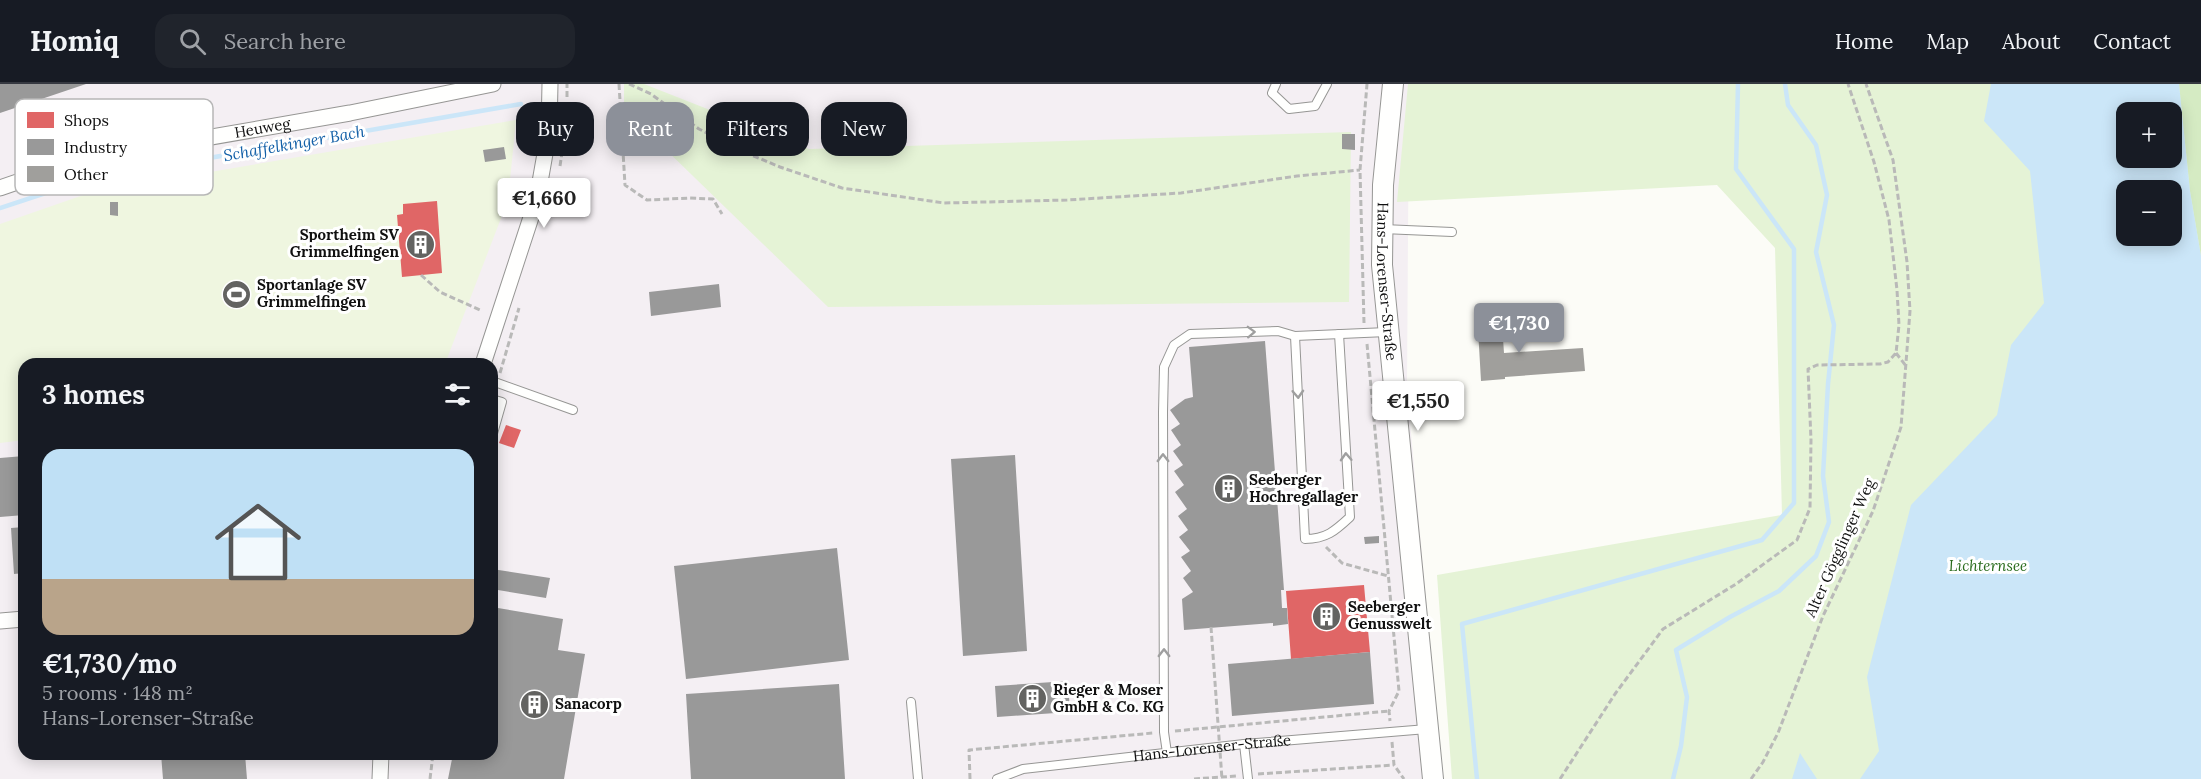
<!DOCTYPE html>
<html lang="en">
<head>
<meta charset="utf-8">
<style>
  :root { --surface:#171b24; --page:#20242c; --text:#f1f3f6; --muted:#9ea1a6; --line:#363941; --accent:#8c9099 }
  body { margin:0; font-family:Lora,serif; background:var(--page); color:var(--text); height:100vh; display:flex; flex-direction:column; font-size:22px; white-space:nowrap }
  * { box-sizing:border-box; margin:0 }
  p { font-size:20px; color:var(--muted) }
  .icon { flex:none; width:33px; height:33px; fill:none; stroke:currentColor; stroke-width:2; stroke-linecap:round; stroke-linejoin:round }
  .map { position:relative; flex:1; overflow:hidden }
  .details { position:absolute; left:18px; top:274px; width:480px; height:402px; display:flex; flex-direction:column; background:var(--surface); border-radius:18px; box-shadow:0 3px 15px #0003 }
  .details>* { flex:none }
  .top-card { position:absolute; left:516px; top:18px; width:570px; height:54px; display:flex; gap:12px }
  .controls { position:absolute; left:2116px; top:18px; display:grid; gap:12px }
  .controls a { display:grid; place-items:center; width:66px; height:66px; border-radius:12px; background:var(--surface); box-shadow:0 3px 15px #0003; font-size:30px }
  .price { position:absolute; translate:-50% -51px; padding:0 14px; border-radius:6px; background:#fff; color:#222; font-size:20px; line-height:39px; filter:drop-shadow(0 2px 3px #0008) }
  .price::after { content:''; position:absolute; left:50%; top:36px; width:18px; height:14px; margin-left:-9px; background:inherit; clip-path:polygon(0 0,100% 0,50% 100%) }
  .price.on { background:var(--accent); color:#fff }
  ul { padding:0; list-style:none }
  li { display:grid; align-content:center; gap:12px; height:318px; padding:0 24px }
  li+li { border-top:2px solid var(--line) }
  li span { display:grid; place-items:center; height:186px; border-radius:18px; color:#555 }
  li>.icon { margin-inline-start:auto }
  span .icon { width:108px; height:108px; fill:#fffc; stroke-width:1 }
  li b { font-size:26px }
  h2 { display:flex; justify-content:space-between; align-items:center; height:72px; padding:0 24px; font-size:26px }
  .pill { padding:0 21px; border-radius:18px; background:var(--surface); box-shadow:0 3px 15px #0003; font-size:21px; line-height:54px }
  .pill.on { background:var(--accent); color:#fff }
  header { display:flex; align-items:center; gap:36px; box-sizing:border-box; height:84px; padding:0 30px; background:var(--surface); border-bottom:2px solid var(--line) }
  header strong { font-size:28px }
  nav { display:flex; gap:33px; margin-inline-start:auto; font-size:21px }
  .search { width:420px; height:54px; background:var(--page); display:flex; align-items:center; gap:15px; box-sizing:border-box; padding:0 21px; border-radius:18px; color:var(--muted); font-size:22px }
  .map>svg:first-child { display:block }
</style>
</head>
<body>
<header>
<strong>Homiq</strong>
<div class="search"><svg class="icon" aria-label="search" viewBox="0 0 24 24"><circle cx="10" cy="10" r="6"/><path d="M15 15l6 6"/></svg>Search here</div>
<nav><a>Home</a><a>Map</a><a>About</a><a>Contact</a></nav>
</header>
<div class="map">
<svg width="2201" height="695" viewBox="0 0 2201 695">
  <rect width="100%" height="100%" fill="#fcfcf7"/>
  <!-- industrial -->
  <path fill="#f4eff3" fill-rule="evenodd" d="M0,0H1409L1407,304L1442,695H0ZM24,280H492V670H24Z"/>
  <!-- green -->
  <path fill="#e5f3d6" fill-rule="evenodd" d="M624,0H644L809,65L1351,48L1349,218L828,223L624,25Z
    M1408,0H2201V695H1452L1437,491L1782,431L1775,164L1717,101L1397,118ZM2127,28H2172V74H2127ZM2127,106H2172V152H2127Z"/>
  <!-- forest -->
  <path fill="#d5ebc3" d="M2179,0H2201V172L2190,107Z"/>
  <!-- pitch -->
  <path fill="#eff6e0" d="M516,36L508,116L445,280H24V356L0,359V140L92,108Z"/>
  <!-- water -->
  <path fill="#cbe6f8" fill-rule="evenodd" d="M1991,0H2179L2190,107L2201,172V695H1860L1879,667L1867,593L1911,421L1997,331L2011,261L2044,219L2030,87L1984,37ZM2127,28H2172V74H2127ZM2127,106H2172V152H2127Z
    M1800,669L1817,695H1792Z"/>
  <!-- shops -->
  <path fill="#e06666" d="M437,117L442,189L402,193L397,131L403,130V120Z
    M506,341L521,346L514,364L499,359Z
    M1364,501L1370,568L1291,575L1286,507Z"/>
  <!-- industry -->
  <path fill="#999" d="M0,0H86L0,29Z
    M1342,50H1355V66L1342,65Z
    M504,63L506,75L485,78L483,66Z
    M110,118H118V132L110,131Z
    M719,200L721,223L651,232L649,208Z
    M1265,257L1284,506H1281L1282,524H1287L1288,540L1273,542V539L1184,546L1182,515L1193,508L1183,494L1191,487L1181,473L1190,467L1179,453L1188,446L1178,432L1187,425L1175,408L1184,401L1174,387L1183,381L1173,367L1181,361L1171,346L1180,340L1170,326L1185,315L1193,313L1189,263Z
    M1015,371L1027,567L963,572L951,375Z
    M24,372V431L0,433V374Z
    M24,443V489L14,490L11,444Z
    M1379,452V459L1365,460L1364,453Z
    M837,464L849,576L686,595L674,482Z
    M492,485L550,494L546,514L492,505Z
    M492,523L563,535L558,566L585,570L564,695H448L453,670H492Z
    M1370,568L1374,620L1232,632L1228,580Z
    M1068,597L1070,628L997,633L995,602Z
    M839,600L845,695H691L686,610Z
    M161,670H245L247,695H163Z"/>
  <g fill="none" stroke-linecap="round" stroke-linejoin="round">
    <!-- stream -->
    <path stroke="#cbe6f8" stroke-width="4.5" d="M0,124L88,95L521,20
      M1477,695L1462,540L1762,456L1794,419V165L1736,85L1738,0
      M1673,695L1681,662L1687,613L1676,566L1730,533L1779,507L1816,472L1829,438L1823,392L1828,300L1834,241L1816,168L1827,111L1816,61L1788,21L1785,0"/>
  </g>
  <!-- building -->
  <path fill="#a09f9c" d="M1501,226L1504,269L1583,264L1585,287L1505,293V295L1481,297L1477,228Z"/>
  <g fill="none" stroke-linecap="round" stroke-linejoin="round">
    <defs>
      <g id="service">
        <path d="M1276,0L1272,9L1289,25L1315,22L1327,0"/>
        <path d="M1383,145L1452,148"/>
        <path d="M1295,252L1305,455C1326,455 1335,447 1350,433L1339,250"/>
        <path d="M492,297L573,326"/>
        <path d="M492,315L502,318L492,353"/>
        <path d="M911,618L918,695"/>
        <path d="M1244,660L1248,695"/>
        <path d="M1167,669L1164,648L1163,328L1164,283L1174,261L1190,250L1278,247L1295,252L1387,248"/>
        <path id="s1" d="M997,695L1023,685L1244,660L1427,645"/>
      </g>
      <g id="minor">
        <path id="s2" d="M0,104L84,75L350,29L493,0"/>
        <path d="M483,280L537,115L549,47L550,0"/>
        <path d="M0,537L24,535"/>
        <path d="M380,695L381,670"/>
      </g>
      <g id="tertiary">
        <path id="s3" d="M1393,0L1383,101L1382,181L1433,695"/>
      </g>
    </defs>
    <!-- service casing -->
    <use href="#service" stroke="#969694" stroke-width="10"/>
    <!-- minor casing -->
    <use href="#minor" stroke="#969694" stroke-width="17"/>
    <!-- tertiary casing -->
    <use href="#tertiary" stroke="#969694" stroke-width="22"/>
    <!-- path -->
    <path stroke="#b9b9b8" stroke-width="3" stroke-dasharray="6 3" stroke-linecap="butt" d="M619,0L625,101L647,116L690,114L713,115L722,130
      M629,0L651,10L699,45L749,70L780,83L842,104L944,119L1067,116L1181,109L1297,92L1360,86
      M567,13V0
      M560,82L563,62
      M421,191L440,208L480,226
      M1364,239L1360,86L1367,0
      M1367,260L1399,607L1389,627L1390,637
      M1896,269L1906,282
      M500,289L519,224
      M1326,463L1342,479L1388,492
      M1175,647L1389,627
      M1392,658L1394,681L1404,695
      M1258,690L1394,681
      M430,695L433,670
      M970,695L969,666L1153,649
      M1194,695L1236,692
      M1560,695L1615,610L1663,545L1736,500L1797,456L1810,424L1811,356L1808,285L1817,281L1880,280L1888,278L1896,269L1899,241L1897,206L1889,136L1874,78L1848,0
      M1751,695L1763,678L1778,649L1823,532L1873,427L1901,343L1910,227L1907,178L1893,76L1866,0"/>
    <!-- service -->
    <use href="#service" stroke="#fffffe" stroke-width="8"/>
    <!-- minor -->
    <use href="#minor" stroke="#fffffe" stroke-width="15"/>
    <!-- tertiary -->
    <use href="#tertiary" stroke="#fffffe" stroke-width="20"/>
    <!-- path-bridge -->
    <path stroke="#b9b9b8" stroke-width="3" stroke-dasharray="6 3" stroke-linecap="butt" d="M1211,543L1222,695"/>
  </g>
  <!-- one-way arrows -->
  <defs><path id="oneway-chevron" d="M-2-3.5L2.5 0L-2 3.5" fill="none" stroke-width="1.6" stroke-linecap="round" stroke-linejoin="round" transform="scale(1.5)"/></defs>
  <g stroke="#9f9f9f">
    <use href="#oneway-chevron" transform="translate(1251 248) rotate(-2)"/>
    <use href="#oneway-chevron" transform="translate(1298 310) rotate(87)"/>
    <use href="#oneway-chevron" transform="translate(1346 373) rotate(-93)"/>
    <use href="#oneway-chevron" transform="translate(1163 374) rotate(-90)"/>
    <use href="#oneway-chevron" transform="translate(1164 569) rotate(-90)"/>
  </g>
  <!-- icons -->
  <defs>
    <symbol id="building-disc" viewBox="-11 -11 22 22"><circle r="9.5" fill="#636361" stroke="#fff"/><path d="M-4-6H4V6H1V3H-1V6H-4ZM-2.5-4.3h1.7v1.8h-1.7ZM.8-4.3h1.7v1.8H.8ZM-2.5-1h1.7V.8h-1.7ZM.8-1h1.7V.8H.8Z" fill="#fff"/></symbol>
    <symbol id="stadium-disc" viewBox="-11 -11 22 22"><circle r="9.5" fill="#636361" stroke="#fff"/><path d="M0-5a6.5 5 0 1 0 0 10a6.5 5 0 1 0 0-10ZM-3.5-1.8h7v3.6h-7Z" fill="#fff"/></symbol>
  </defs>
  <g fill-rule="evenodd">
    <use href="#building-disc" x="404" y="144" width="33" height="33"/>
    <use href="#stadium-disc" x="220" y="194" width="33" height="33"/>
    <use href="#building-disc" x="1212" y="388" width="33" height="33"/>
    <use href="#building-disc" x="1310" y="516" width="33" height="33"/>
    <use href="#building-disc" x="1016" y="598" width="33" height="33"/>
    <use href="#building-disc" x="518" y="604" width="33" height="33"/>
  </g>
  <g text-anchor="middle" stroke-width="6" stroke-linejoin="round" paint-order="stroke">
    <!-- street labels -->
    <g font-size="15" fill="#101010" stroke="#fff">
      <text dy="5" stroke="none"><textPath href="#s2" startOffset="270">Heuweg</textPath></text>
      <text dy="5" stroke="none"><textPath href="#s3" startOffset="198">Hans-Lorenser-Straße</textPath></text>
      <text transform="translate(1840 464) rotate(-66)" y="5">Alter Gögglinger Weg</text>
      <text dy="5" stroke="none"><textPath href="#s1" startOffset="218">Hans-Lorenser-Straße</textPath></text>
    </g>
    <!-- poi labels -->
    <g font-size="15" font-weight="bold" fill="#101010" stroke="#fff" text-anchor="start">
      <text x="399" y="156" text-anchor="end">Sportheim SV<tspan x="399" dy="17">Grimmelfingen</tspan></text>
      <text x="257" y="206">Sportanlage SV<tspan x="257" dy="17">Grimmelfingen</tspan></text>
      <text x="1249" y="401">Seeberger<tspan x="1249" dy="17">Hochregallager</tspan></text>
      <text x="1348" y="528">Seeberger<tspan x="1348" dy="17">Genusswelt</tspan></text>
      <text x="1053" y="611">Rieger &amp; Moser<tspan x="1053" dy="17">GmbH &amp; Co. KG</tspan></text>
      <text x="555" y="625">Sanacorp</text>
    </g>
    <!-- park labels -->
    <g font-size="15" font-style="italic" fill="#2a6c1d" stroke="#fff">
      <text x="1988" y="487">Lichternsee</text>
    </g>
    <!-- water labels -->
    <g font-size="16" font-style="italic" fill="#1461a8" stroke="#fff">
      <text transform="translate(294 59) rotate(-10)" y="6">Schaffelkinger Bach</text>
    </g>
  </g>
  <!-- legend -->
  <rect x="15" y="15" width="198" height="96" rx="9" fill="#fff" stroke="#b7b7b7" stroke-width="1.5"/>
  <rect x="27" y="28" width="27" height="16" fill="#e06666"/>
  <rect x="27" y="55" width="27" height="16" fill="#999"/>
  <rect x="27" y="82" width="27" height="16" fill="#a09f9c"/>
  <g font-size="16" fill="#101010">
    <text x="64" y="42">Shops</text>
    <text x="64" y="69">Industry</text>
    <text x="64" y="96">Other</text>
  </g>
</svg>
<div class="controls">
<a>+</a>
<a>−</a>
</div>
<b class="price" style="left:544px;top:145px">€1,660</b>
<b class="price on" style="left:1519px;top:270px">€1,730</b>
<b class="price" style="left:1418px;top:348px">€1,550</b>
<div class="top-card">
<a class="pill">Buy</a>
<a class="pill on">Rent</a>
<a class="pill">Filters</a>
<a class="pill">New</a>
</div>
<section class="details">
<h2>3 homes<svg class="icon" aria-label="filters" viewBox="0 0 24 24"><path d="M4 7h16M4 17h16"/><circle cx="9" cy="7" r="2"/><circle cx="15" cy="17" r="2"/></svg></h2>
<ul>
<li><span style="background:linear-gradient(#bfe0f5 70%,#b9a48a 0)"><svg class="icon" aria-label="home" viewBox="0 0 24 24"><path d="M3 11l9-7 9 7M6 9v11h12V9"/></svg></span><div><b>€1,730/mo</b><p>5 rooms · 148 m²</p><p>Hans-Lorenser-Straße</p></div></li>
</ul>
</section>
</div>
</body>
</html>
